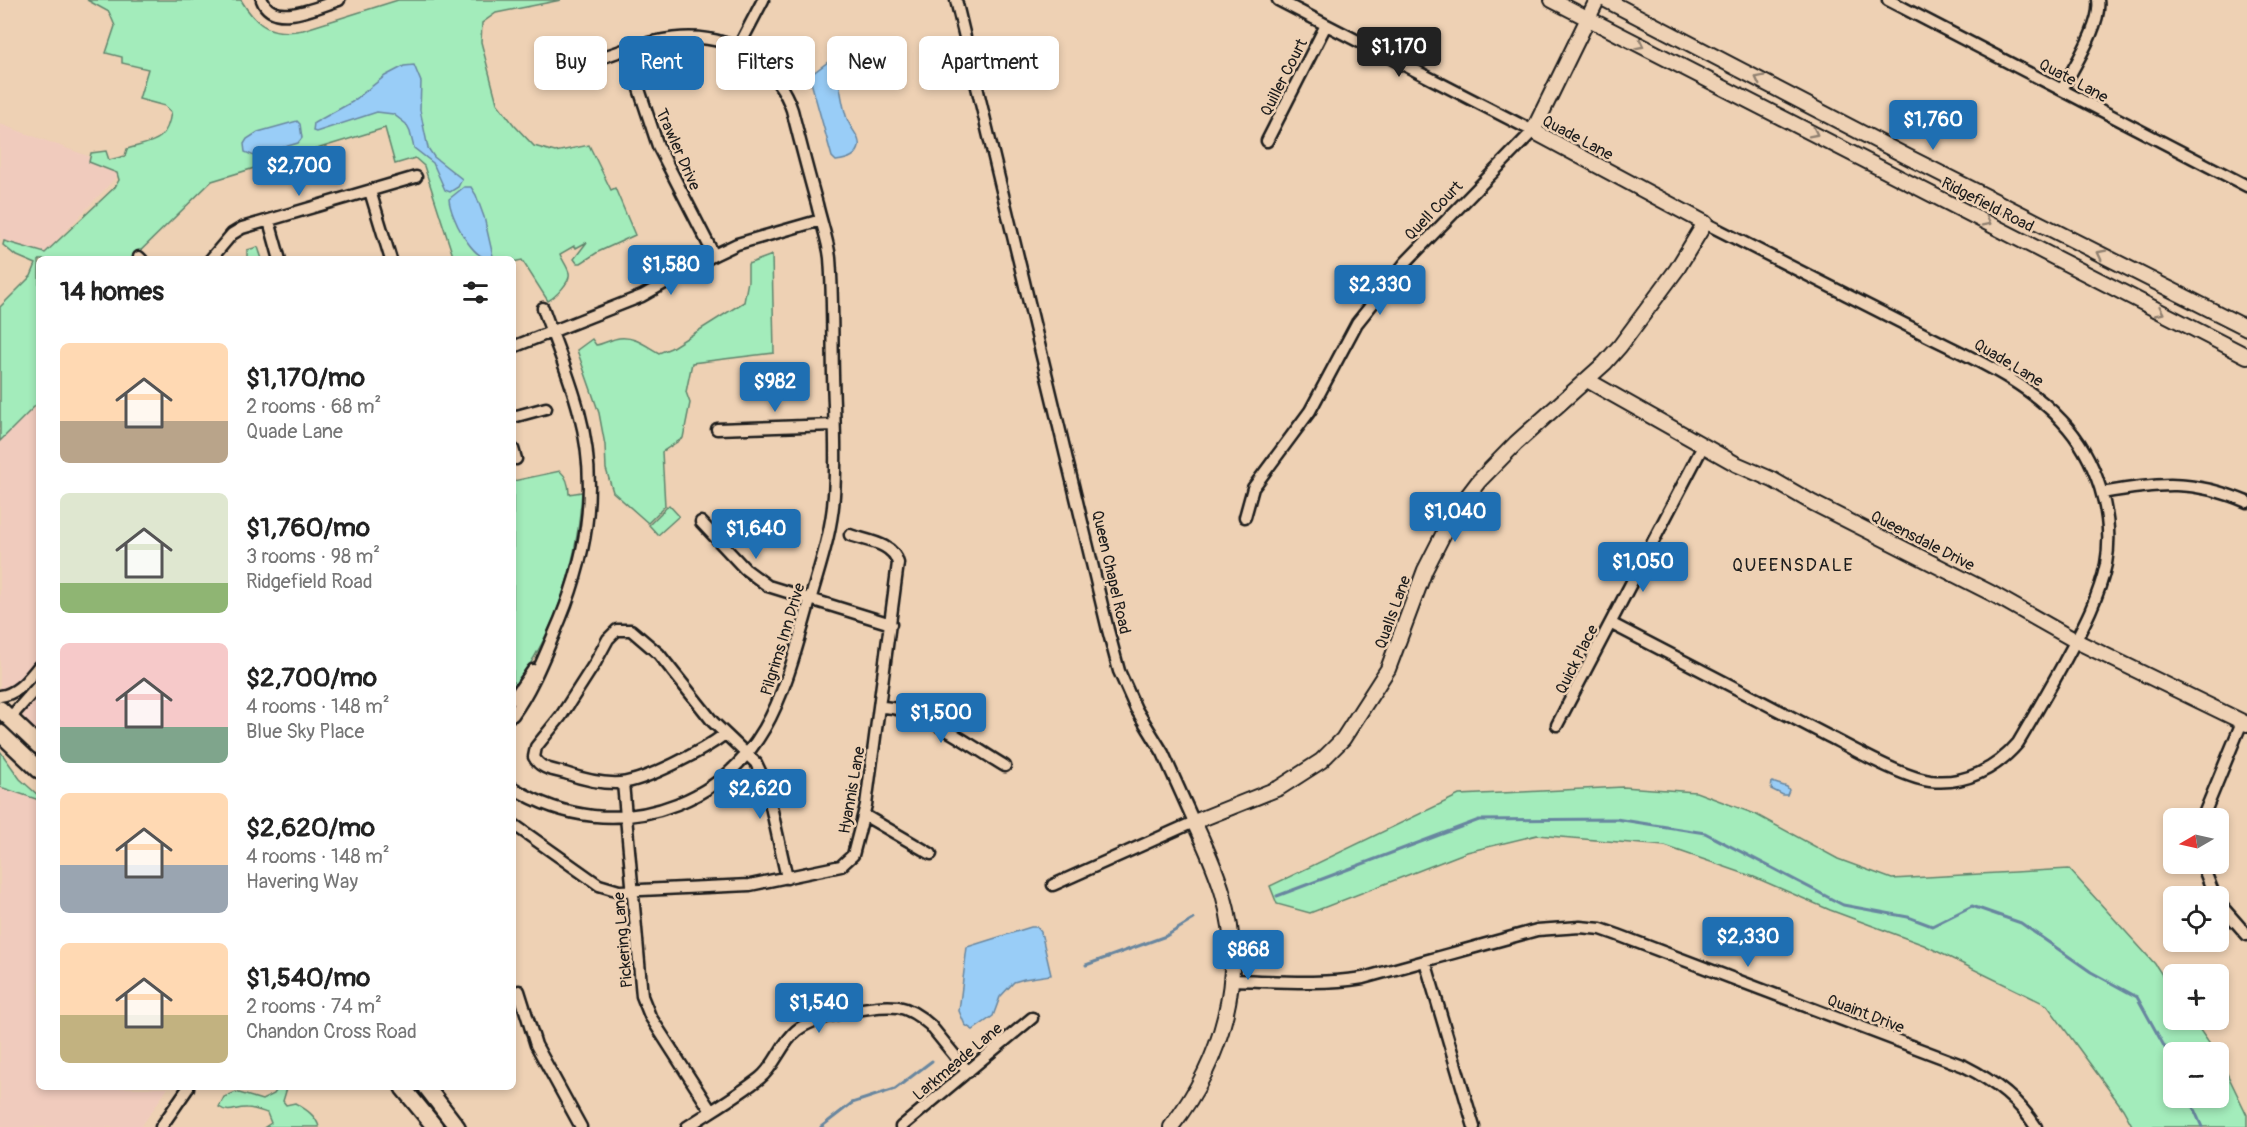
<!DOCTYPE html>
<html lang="en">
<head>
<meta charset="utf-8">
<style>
  :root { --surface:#fff; --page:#f2f2f2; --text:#222; --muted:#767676; --accent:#1f6fb2 }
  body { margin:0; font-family:Pangolin,sans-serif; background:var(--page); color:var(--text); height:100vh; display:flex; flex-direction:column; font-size:22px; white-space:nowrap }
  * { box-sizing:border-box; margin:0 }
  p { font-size:20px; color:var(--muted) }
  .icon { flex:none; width:33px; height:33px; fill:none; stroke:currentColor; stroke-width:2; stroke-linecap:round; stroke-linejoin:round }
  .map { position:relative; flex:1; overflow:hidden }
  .drawer { position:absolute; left:36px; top:256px; width:480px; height:834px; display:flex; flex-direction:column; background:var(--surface); border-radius:9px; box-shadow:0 3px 9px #0003 }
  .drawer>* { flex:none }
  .guide { position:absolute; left:534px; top:36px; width:570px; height:54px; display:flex; gap:12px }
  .needle { width:39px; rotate:261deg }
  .fabs { position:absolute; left:2163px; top:808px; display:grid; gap:12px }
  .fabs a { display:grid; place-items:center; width:66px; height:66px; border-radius:9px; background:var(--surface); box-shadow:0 3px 9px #0003; font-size:30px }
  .price { position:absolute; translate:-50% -51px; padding:0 14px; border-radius:6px; background:var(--accent); color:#fff; font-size:20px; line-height:39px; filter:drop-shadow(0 2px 3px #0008) }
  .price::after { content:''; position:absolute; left:50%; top:36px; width:18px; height:14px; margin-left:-9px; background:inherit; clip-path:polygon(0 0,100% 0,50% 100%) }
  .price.active { background:#222; color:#fff }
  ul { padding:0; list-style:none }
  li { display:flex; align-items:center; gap:18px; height:150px; padding:0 24px }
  li span { display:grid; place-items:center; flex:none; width:168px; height:120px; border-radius:9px; color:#555 }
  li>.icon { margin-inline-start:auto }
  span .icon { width:72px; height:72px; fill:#fffc; stroke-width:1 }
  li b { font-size:26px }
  h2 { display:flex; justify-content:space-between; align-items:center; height:72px; padding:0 24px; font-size:26px }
  .tag { padding:0 21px; border-radius:9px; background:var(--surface); box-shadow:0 3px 9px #0003; font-size:21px; line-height:54px }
  .tag.active { background:var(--accent); color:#fff }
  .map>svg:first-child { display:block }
</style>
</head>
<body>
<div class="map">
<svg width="2247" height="1127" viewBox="0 0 2247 1127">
  <rect width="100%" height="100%" fill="#eed1b4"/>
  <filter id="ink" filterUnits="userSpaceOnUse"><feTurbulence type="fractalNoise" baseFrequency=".0167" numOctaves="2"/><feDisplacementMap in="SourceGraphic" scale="12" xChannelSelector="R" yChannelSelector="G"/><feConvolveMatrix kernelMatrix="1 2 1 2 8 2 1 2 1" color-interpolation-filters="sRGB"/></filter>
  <g filter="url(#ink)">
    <!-- built -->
    <path fill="#f0cbbd" d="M0,124L85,155L122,171L45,253L0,239Z
      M39,402V657L11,688L0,691V441Z
      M39,692V733L26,722L23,717V709Z
      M0,787L39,800V1088H168L141,1127H0Z"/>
    <!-- green -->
    <path fill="#a3ecbb" stroke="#60846c" stroke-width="1.5" d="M87,0H241C257,27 272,36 303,30L398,0H561L496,13L482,23L481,42L497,103L514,125L534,146L555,152L589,145L611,190L615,188L635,235L598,252L581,263H577L574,259L587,242L576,248L574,246L560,254C562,260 568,267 569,273C571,282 555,297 548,301L522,260L513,262V260L454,259L424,166L415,158L395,164L385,128L212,181L132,259L39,260V402L0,441V307L31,276L36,264L15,255L3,245L4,241L45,253L115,187L119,180L117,173L89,162L91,153L106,151L109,160L125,156L127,149C153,141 167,143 171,112L165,106L139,99L148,69L122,63V57L106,53L115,26L109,12Z
      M258,247L262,259H247V250Z
      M772,255L774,353L692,363L686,392L690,403L683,438L662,452L665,506L648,523L613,492L606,469L605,445L599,413L577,350L592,339L596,345C604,344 611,339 619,338C635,336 646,346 659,353L671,348L744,302L748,281V264Z
      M560,471C567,477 569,486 569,494L582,492C577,567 557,629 513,690V481Z
      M669,505L679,516L658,535L649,525Z
      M0,751L20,779L39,796V800L0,787Z
      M1623,787L1696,792L1755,814L1838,859L1892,879L2069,869L2155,964L2173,992L2174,1020H2193L2216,1053H2174V1098H2218L2219,1057L2247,1115V1127H2133L2123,1109L2047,1005L1924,945L1830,910L1754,877L1665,846L1537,835L1467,852L1310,913L1277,904L1270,886L1459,795Z
      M278,1088H287L283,1101L286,1105L295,1103C305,1109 316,1115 319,1127H265L271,1123L267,1113C261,1111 254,1108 247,1108C236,1107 230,1115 219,1107L224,1097L236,1092L262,1100L274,1094Z"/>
    <!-- water -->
    <path fill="#99cdf7" stroke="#67869f" stroke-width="1.5" d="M828,62L837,69C840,84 842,108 848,121C851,129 861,138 859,147C857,157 845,160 836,161L832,157L811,82L812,74Z
      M414,65L421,82L420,110L428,148L434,157L462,179L458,187L450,192L445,190L433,163L414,148L410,132L406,124L393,114L377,112L316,132L313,131L314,123L352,102L385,76L404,66Z
      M297,121L300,124L302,138L298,143L254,156L245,152L244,144L247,139L258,132Z
      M464,187H471L476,195L484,217L493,256L491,259C472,260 450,216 449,199Z
      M1772,782L1787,787L1789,790L1787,795H1783L1771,789Z
      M1031,927H1037L1041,932L1051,975L1024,979L1014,982L1000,997L993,1016L973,1030L965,1025L959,1011L967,947Z"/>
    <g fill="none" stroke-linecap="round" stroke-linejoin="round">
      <!-- stream -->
      <path stroke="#67869f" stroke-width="3" d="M1277,896L1479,820L1616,819L1705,833L1843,905L1908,917L1932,926L1972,906L2021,923L2091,972L2137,997L2174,1064
        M1086,965L1166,936L1194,919
        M2189,1098L2202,1127
        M821,1127L852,1103L895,1089L932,1061"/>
      <defs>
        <path id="street" d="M262,0C273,29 319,6 339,0
          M956,0L1108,630L1119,671L1136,709L1163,753L1194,822L1053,885
          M1888,0L2247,186
          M738,48L763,0
          M626,50L658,146L714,255
          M2062,90C2073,67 2102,25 2098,0
          M1267,141L1326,25
          M370,191L391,260
          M269,221L280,260
          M139,257L142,260
          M210,260L232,234L242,228L416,177
          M513,347L642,296L714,255L737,244L821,220
          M513,417L546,408
          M717,429L834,425
          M513,449L516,459
          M2102,493C2160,483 2192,479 2247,502
          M1245,517L1253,488L1310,411L1357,323L1406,262L1533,131L1278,0
          M701,522L745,569L768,586L891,624
          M1612,624C1683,661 1755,698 1826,735C1853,749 1902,777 1930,781C1965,785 1996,769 2018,743C2033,718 2047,693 2061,668C2079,634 2098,602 2106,564C2115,515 2096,457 2062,421C2023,378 1966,356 1916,330C1846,294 1775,259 1705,223
          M0,696C18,694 28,679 39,666
          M513,699L533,670
          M880,707C921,707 969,745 1005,766
          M513,715C531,690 542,662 554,634C586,562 600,489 579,412C570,377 555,342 543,308
          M9,719L39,685
          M1557,725L1703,446
          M725,734C704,750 646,781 620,783C602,784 582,779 565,773C553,770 540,769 534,757L536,747L561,716L595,663L608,639L617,630H631L659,654L713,722L756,763L766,784L787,878
          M623,783L642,996L650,1016L711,1111
          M513,788C564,819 621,826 677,804C768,768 785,688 809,604C819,568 832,532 834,495C837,455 834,415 833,375C832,336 833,297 830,258C828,240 821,222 817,204C808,173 800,141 792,110C785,89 772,72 755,59C695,13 622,52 559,73
          M864,815L931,854
          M2202,819L2242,722
          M513,824L599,885L619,891L750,885L841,866L853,855L866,805L898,563C893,543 867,541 850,535
          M2202,864L2215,897
          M2218,902L2247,935
          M1425,961L1474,1127
          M1232,980C1276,981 1320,985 1363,978L1537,930L1580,927L1601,929L1618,935L1964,1066C1992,1080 2019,1100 2036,1127
          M519,991L536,1045L581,1127
          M161,1127L188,1088
          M687,1127C711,1111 737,1096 760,1078C775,1066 781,1044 796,1031C813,1016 876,1004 898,1007C910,1009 921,1017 930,1025L968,1072
          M901,1127L1032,1018"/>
        <path id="secondary" d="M1552,0L2247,356
          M1606,0L1908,157L2247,328
          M1587,380L1736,464L1773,480L1813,503L1991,593L2076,641L2247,724
          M1171,1127C1222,1061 1247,976 1223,894C1216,869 1205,846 1194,822L1279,788L1321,761L1343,739L1388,669L1425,570L1453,515L1479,481L1516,443L1605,363L1620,346L1677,269L1705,223L1533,131L1597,0"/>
        <path id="primary" d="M0,709L39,746
          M0,733L39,770
          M403,1088L435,1127
          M427,1088L457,1127"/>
      </defs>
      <!-- street casing -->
      <use href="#street" stroke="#1c1c1c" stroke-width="15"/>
      <!-- secondary casing -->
      <use href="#secondary" stroke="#1c1c1c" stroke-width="18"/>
      <!-- primary casing -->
      <use href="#primary" stroke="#1c1c1c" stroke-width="20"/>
      <!-- street -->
      <use href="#street" stroke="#eed1b4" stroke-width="10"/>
      <!-- secondary -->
      <use href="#secondary" stroke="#eed1b4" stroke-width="14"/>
      <!-- primary -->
      <use href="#primary" stroke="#eed1b4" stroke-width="15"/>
    </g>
    <!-- one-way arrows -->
    <defs><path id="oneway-chevron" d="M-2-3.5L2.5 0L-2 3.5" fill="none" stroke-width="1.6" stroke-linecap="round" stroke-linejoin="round" transform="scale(1.5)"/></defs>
    <g stroke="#908070">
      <use href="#oneway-chevron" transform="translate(1640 45) rotate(27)"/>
      <use href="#oneway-chevron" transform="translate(1759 79) rotate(-153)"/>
      <use href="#oneway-chevron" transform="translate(1814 133) rotate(27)"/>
      <use href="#oneway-chevron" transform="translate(1987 222) rotate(27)"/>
      <use href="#oneway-chevron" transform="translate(2101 254) rotate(-153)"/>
      <use href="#oneway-chevron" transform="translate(2160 312) rotate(25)"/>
    </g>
  </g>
  <g text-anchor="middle" stroke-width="5" stroke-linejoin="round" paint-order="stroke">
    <!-- street labels -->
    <g font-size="16" fill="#1c1c1c" stroke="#eed1b4">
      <text transform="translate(1283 77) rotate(-63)" y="6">Quiller Court</text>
      <text transform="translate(2074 80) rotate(28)" y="6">Quate Lane</text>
      <text transform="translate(1578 137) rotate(28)" y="6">Quade Lane</text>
      <text transform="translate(679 149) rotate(66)" y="6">Trawler Drive</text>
      <text transform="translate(1988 204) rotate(27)" y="6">Ridgefield Road</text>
      <text transform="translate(1433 210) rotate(-46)" y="6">Quell Court</text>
      <text transform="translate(2009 362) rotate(31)" y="6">Quade Lane</text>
      <text transform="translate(1923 540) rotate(27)" y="6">Queensdale Drive</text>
      <text transform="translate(1112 572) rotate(77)" y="6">Queen Chapel Road</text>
      <text transform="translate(1392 612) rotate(-70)" y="6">Qualls Lane</text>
      <text transform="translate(782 639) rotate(-73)" y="6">Pilgrims Inn Drive</text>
      <text transform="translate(1576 659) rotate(-63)" y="6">Quick Place</text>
      <text transform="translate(851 790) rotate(-80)" y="6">Hyannis Lane</text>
      <text transform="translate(622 940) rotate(-95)" y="6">Pickering Lane</text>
      <text transform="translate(1866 1013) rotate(21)" y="6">Quaint Drive</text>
      <text transform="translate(957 1061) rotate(-40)" y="6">Larkmeade Lane</text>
    </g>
    <!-- neighbourhood labels -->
    <g font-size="18" letter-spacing="1.5" fill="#1c1c1c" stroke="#eed1b4">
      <text x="1793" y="571">QUEENSDALE</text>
    </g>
  </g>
</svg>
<div class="fabs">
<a><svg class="needle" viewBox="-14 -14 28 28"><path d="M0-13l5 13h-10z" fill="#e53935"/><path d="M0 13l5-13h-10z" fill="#767676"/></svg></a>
<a><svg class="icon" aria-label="locate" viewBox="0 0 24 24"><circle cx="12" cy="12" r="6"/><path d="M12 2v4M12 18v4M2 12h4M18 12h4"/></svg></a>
<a>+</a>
<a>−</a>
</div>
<b class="price active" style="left:1399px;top:78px">$1,170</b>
<b class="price" style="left:1933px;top:151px">$1,760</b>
<b class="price" style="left:299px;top:197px">$2,700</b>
<b class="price" style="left:671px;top:296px">$1,580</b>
<b class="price" style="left:1380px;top:316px">$2,330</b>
<b class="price" style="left:775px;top:413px">$982</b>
<b class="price" style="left:1455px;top:543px">$1,040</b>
<b class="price" style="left:756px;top:560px">$1,640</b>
<b class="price" style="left:1643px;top:593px">$1,050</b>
<b class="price" style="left:941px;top:744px">$1,500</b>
<b class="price" style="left:760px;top:820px">$2,620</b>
<b class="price" style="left:1748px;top:968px">$2,330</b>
<b class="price" style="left:1248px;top:981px">$868</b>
<b class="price" style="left:819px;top:1034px">$1,540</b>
<div class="guide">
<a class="tag">Buy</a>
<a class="tag active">Rent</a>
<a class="tag">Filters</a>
<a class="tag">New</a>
<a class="tag">Apartment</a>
</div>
<section class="drawer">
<h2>14 homes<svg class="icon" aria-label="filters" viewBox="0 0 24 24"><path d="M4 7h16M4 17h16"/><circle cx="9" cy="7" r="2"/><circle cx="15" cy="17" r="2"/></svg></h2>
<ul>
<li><span style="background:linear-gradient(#ffd9b3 65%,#b9a48a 0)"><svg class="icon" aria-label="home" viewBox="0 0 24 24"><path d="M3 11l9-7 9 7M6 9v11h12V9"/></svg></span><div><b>$1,170/mo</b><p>2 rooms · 68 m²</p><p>Quade Lane</p></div></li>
<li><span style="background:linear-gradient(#dfe7d0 75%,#8fb573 0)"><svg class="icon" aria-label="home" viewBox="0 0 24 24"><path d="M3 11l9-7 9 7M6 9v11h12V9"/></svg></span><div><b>$1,760/mo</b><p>3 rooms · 98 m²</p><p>Ridgefield Road</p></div></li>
<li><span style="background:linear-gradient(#f6c9c9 70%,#7fa58c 0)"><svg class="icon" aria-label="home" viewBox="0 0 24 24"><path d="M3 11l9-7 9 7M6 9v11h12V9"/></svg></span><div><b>$2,700/mo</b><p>4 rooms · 148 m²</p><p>Blue Sky Place</p></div></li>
<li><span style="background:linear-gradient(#ffd9b3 60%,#9aa5b1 0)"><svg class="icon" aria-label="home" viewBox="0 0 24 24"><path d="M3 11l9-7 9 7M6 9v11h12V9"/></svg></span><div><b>$2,620/mo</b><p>4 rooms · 148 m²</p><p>Havering Way</p></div></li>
<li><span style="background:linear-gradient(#ffd9b3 60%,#c2b280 0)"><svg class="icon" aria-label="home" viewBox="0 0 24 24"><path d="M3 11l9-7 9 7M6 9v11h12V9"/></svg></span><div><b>$1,540/mo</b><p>2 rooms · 74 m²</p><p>Chandon Cross Road</p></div></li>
</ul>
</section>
</div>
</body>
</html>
